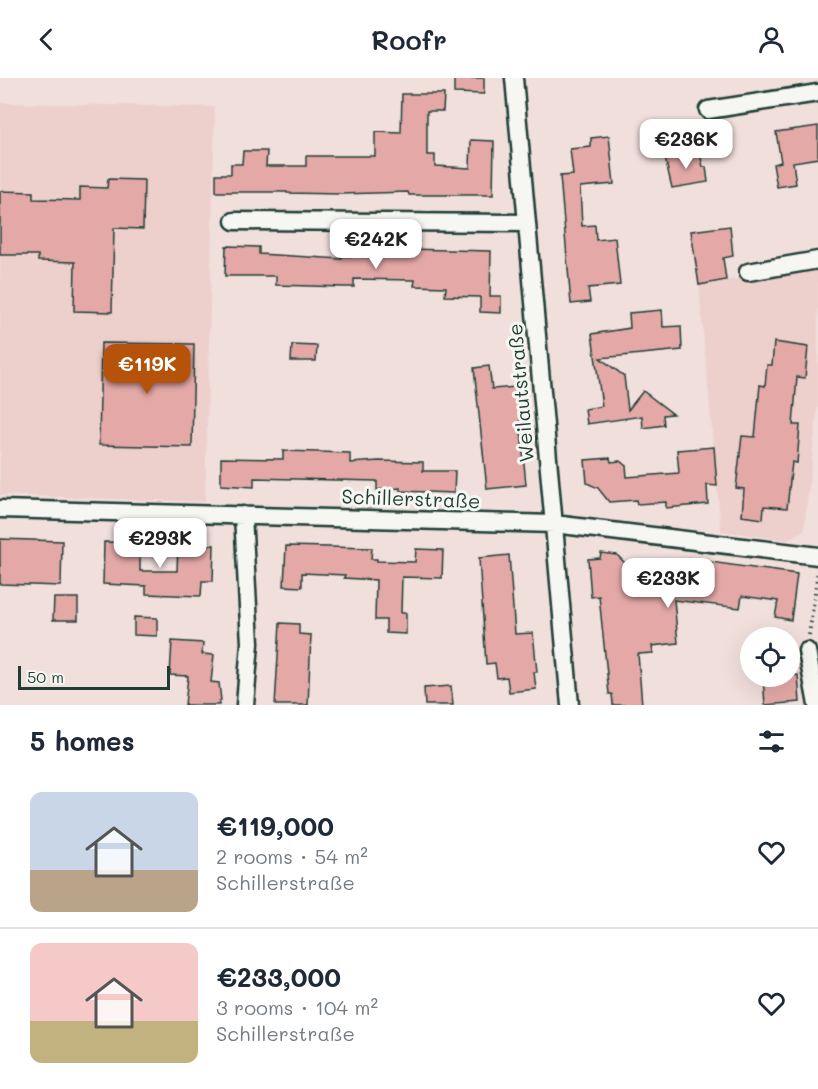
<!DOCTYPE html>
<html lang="en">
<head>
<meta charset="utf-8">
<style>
  :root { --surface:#fff; --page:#f2f2f3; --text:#1f2937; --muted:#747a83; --line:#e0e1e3; --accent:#b45309 }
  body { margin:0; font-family:Mali,sans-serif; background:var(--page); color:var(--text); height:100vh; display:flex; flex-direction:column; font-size:22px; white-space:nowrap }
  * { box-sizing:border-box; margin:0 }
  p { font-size:20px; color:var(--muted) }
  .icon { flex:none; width:33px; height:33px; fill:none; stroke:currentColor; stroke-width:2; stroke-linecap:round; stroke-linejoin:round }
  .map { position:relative; height:627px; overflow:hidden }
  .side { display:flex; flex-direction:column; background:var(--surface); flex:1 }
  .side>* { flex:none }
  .controls { position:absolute; left:740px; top:549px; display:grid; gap:12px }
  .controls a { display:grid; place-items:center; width:60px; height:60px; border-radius:50%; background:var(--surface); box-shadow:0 6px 24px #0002; font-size:30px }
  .scale { position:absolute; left:18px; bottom:15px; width:152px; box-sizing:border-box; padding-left:6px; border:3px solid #1f3d34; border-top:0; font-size:16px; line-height:21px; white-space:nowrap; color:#1f3d34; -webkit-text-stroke:4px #f6f6f2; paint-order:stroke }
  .price { position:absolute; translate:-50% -51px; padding:0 14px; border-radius:12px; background:#fff; color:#222; font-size:20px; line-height:39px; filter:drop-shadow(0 2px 3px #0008) }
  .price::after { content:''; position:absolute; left:50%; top:36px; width:18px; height:14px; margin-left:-9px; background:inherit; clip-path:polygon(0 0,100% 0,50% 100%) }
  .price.selected { background:var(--accent); color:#fff }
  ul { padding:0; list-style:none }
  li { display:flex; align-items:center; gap:18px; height:150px; padding:0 30px }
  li+li { border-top:2px solid var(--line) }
  li span { display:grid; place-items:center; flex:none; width:168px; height:120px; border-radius:12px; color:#555 }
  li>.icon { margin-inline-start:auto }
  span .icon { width:72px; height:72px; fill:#fffc; stroke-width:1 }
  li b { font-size:26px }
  h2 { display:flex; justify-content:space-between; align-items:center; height:72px; padding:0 30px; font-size:26px }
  header { display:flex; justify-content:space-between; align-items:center; height:78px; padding:0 30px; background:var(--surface); font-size:27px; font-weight:600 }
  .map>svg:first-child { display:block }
</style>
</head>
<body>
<header><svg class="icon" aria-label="back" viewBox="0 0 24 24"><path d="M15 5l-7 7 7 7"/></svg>Roofr<svg class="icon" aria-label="person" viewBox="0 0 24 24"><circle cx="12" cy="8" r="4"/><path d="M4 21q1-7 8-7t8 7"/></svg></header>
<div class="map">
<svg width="818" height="627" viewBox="0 0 818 627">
  <rect width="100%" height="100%" fill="#f1dfdc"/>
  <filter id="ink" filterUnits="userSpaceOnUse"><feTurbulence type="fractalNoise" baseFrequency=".0167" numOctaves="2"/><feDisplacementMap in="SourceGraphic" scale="12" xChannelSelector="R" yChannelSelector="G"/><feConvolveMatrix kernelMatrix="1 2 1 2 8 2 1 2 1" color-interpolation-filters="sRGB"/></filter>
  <g filter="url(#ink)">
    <!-- built -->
    <path fill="#edcfcc" d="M0,25L215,29L205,424L0,417Z
      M818,188V326L804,452L788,462L721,453L699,207Z"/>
    <!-- building -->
    <path fill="#e4a9a7" stroke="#1f3d34" stroke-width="1.5" d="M454,0H484V16L454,15Z
      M402,16H444L443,33H427V77H435V88L470,90L471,62L494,63L493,117H409L408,114L341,116L287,115V114H216V96H231V86H242L243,73H267L266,88H306V78H375V54L401,55Z
      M818,48V80L793,84L796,106L777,109L773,86L781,84L776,54Z
      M609,58L614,106L580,109L582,148L595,147L596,162L615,160L620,207L588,210L590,224L571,226L560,98L573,97L570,71L591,69V60Z
      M690,74V76L700,75L703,89H706L708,104L672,110L665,80L675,79V76Z
      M108,101L144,102L143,151L114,150L112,234L74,233L75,184L38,183V177H0V113L33,114V121L80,122V109L107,110Z
      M730,148L733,178L723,180L726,202L699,207L691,153Z
      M226,168L259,169V176L342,181V178L383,179V173L405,174V171L491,173L490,218H501V235L480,234V219L445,218L446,209L414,208L415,202L354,201V209H345L276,207V198H225Z
      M662,232L663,249L681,248L682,272L600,280L624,298L628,332L643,313L673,336L663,337L664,347L643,350L642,338L587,346L585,331L602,328L592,256L630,250L629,235Z
      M774,264L808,269L805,300L797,299L793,347H800L797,385L792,384L787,430L764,428L763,441L742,438L744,411L736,410L742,358L755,359L760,307L765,308L767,287H772Z
      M101,265L194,266L192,369L99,367Z
      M292,267L317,268L316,283H291Z
      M489,288L492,311L517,309L526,407L487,411L474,290Z
      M714,369L717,408L707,407L708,426L666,430V424L637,426L636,422L609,424L598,410L587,405L585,382L610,380L611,384L620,383L626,388L627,399L679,395L677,372Z
      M283,373L350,375V385L379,383L423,384V393H455L454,415L400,413V410L377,412V403L254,400V409L221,407V380L283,381Z
      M0,461L62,463L61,508L0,506Z
      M104,464L140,465V493H177L178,465L214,467L213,503H202L201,518L146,516V508L103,506Z
      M286,468L372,470L371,481H377V483L415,484L416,471L443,472L442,500L402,499L401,535H406V556L386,555V542H375L376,502L344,500L345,497L302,495V509L284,508Z
      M601,475L617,477L625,485L641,484L642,504L686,500L689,481L797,496L791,542L775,539L778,523L742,518L740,530L674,522L678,565L652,568L653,575L638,576L642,627H613L612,616H609L599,518L591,519L588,481L600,480Z
      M509,477L515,556L533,555L537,594H534L536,611L509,614L507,599L497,600L495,585L486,586L479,480Z
      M54,520H78V542H53Z
      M134,539L157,540V558L134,557Z
      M280,545L299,546V556L311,557L308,627H275Z
      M172,563L203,565L202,576L214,577L211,604L219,605L221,623H219V627H185L188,598L170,597Z
      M798,597L800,624L765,627L763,600Z
      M451,608L453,627H425L424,610Z"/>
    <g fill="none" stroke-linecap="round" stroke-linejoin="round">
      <defs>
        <path id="street" d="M514,0L570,627
          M708,32L818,15
          M234,143L527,145
          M748,194L818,182
          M0,431L554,446L818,478
          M243,437L250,565L245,627
          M807,573L817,627"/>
      </defs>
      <!-- street casing -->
      <use href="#street" stroke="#1f3d34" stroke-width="21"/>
      <!-- path -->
      <path stroke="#1f3d34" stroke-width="4" stroke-dasharray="1.5 4.5" stroke-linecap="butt" d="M809,557L818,493"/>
      <!-- street -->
      <use href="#street" stroke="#f6f6f2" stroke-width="16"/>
    </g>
  </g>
  <g text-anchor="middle" stroke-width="6" stroke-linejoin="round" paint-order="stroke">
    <!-- street labels -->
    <g font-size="20" fill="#1f3d34" stroke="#f6f6f2">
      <text transform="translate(521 315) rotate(-95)" y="7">Weilautstraße</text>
      <text transform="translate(411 421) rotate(2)" y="7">Schillerstraße</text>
    </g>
  </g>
</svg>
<div class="controls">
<a><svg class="icon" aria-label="locate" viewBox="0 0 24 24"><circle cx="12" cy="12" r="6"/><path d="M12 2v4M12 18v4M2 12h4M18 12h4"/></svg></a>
</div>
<div class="scale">50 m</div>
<b class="price" style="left:686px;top:92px">€236K</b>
<b class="price" style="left:376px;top:192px">€242K</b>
<b class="price selected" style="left:147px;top:317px">€119K</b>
<b class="price" style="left:160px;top:491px">€293K</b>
<b class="price" style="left:668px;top:531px">€233K</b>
</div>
<section class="side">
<h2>5 homes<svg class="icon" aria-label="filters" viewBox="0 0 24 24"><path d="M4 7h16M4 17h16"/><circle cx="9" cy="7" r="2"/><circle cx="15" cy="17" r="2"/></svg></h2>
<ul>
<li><span style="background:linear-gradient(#c9d6e8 65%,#b9a48a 0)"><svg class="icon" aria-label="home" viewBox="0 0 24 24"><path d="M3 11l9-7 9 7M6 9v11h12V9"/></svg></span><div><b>€119,000</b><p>2 rooms · 54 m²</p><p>Schillerstraße</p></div><svg class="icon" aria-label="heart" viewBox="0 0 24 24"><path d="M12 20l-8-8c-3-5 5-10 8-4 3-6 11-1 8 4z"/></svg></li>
<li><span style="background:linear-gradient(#f6c9c9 65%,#c2b280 0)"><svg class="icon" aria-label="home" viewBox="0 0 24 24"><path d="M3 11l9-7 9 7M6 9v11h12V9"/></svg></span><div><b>€233,000</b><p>3 rooms · 104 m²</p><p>Schillerstraße</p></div><svg class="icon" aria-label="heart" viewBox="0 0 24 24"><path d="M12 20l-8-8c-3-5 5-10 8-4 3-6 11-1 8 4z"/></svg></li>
</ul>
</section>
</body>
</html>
